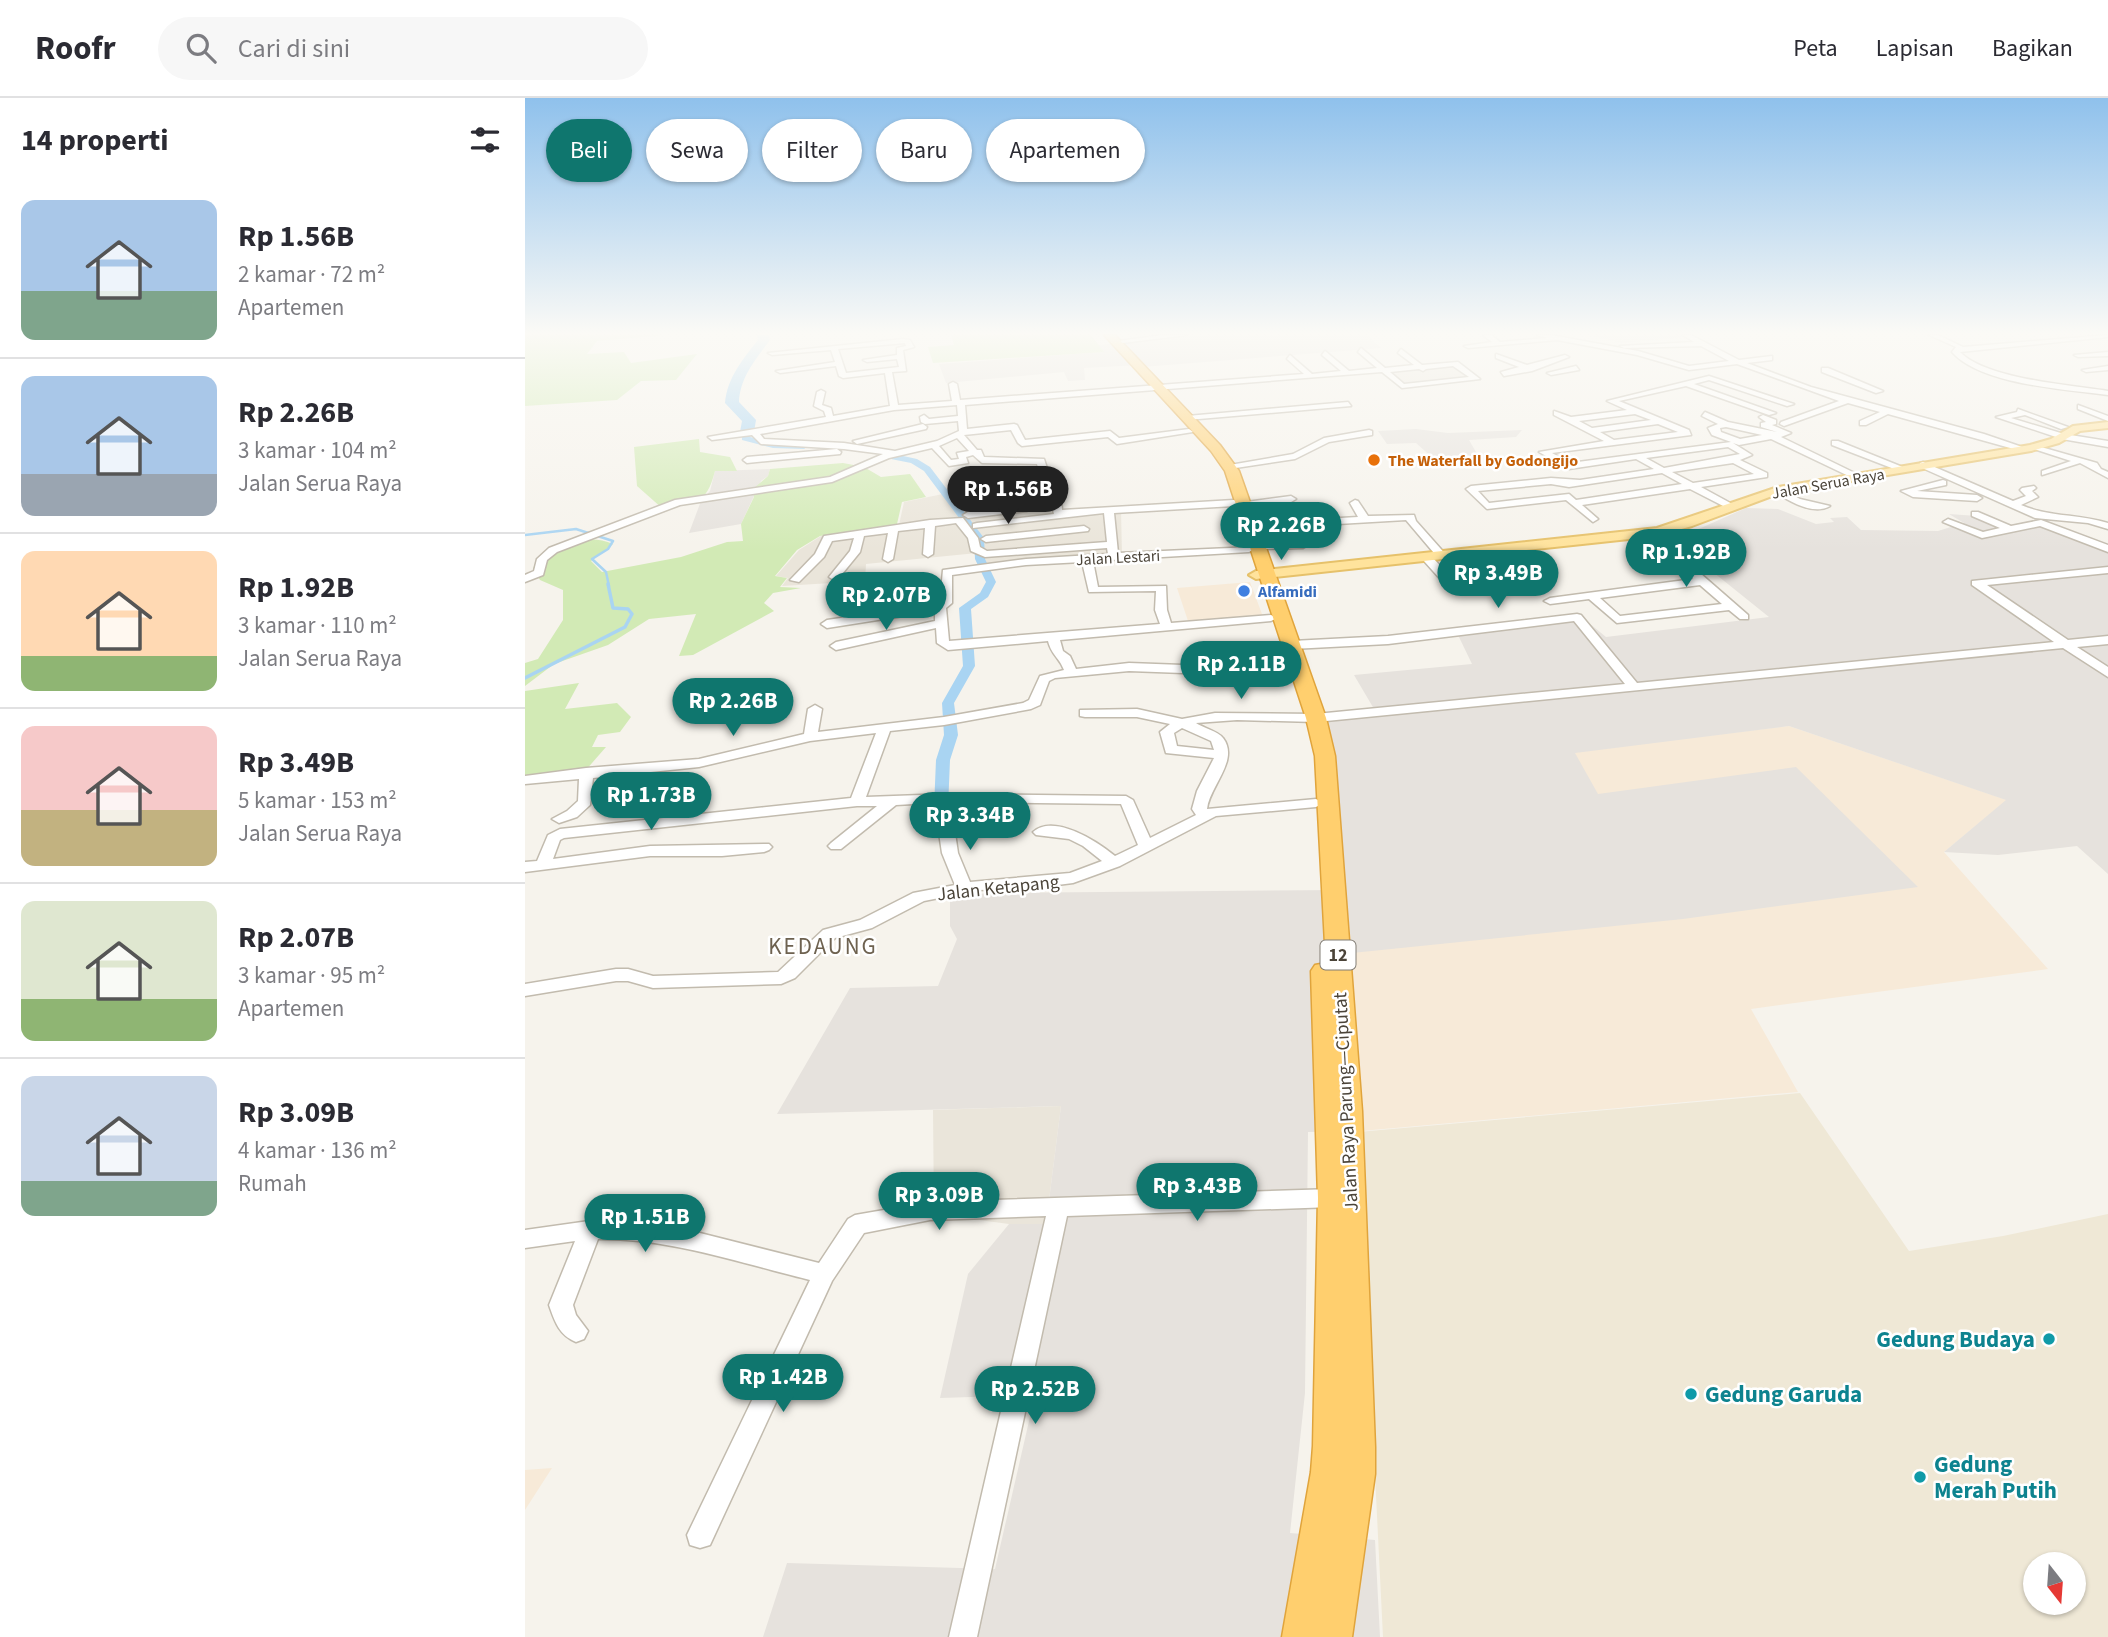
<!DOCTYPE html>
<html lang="id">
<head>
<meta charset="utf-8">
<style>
  :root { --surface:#fff; --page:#f7f7f7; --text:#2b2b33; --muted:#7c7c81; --line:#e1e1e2; --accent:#0f766e }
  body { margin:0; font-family:"Source Sans 3",sans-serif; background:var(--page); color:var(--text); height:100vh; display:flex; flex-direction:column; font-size:26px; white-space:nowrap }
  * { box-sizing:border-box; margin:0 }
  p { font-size:23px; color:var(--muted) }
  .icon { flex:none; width:38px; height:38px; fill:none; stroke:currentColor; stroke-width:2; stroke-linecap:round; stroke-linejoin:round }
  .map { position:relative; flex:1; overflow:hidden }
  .panel { display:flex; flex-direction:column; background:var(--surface); width:525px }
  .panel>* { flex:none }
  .hud { position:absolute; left:21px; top:21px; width:665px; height:63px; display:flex; gap:14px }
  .needle { width:46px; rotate:163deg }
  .buttons { position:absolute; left:1498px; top:1454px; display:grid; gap:14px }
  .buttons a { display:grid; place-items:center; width:63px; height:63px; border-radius:50%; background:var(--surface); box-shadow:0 2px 5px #0004; font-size:35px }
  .price { position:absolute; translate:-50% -60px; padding:0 16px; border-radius:24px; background:var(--accent); color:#fff; font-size:23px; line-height:46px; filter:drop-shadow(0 2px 4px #0008) }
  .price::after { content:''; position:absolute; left:50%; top:42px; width:21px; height:16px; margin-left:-10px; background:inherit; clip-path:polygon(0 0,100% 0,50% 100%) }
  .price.on { background:#222; color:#fff }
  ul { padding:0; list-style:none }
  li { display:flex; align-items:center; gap:21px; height:175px; padding:0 21px }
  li+li { border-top:2px solid var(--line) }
  li span { display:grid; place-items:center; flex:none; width:196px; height:140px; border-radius:14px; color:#555 }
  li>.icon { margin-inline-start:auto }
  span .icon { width:84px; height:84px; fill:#fffc; stroke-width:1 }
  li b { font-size:30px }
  h2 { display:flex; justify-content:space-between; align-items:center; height:84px; padding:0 21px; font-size:30px }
  .pill { padding:0 24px; border-radius:32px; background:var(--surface); box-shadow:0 2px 5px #0004; font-size:24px; line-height:63px }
  .pill.on { background:var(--accent); color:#fff }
  header { display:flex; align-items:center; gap:42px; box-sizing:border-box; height:98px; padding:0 35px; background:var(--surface); border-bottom:2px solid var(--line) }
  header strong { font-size:33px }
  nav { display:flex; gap:38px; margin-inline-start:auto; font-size:24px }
  .search { width:490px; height:63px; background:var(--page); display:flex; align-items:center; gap:18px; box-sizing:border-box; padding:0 24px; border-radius:38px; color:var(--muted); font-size:26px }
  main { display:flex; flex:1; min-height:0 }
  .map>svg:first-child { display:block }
</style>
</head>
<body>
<header>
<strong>Roofr</strong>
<div class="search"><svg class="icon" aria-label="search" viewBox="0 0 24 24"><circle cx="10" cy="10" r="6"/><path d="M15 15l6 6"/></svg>Cari di sini</div>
<nav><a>Peta</a><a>Lapisan</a><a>Bagikan</a></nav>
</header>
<main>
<section class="panel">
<h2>14 properti<svg class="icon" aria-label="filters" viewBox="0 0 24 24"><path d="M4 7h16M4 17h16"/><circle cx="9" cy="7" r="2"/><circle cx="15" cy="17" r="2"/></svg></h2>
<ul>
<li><span style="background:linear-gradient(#a9c7e8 65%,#7fa58c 0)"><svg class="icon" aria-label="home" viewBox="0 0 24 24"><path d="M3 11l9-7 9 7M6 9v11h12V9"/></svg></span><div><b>Rp 1.56B</b><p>2 kamar · 72 m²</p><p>Apartemen</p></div></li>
<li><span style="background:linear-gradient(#a9c7e8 70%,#9aa5b1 0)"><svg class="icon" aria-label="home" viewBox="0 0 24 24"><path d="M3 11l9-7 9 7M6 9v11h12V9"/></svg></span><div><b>Rp 2.26B</b><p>3 kamar · 104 m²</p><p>Jalan Serua Raya</p></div></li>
<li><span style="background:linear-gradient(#ffd9b3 75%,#8fb573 0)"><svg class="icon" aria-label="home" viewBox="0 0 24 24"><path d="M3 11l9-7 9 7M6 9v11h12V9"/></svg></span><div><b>Rp 1.92B</b><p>3 kamar · 110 m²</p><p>Jalan Serua Raya</p></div></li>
<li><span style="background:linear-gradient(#f6c9c9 60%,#c2b280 0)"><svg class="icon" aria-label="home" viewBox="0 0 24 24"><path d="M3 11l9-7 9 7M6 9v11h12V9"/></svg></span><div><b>Rp 3.49B</b><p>5 kamar · 153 m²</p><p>Jalan Serua Raya</p></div></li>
<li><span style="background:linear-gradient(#dfe7d0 70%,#8fb573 0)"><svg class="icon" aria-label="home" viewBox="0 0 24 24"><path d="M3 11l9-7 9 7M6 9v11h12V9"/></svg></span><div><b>Rp 2.07B</b><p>3 kamar · 95 m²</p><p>Apartemen</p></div></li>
<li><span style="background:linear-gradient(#c9d6e8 75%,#7fa58c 0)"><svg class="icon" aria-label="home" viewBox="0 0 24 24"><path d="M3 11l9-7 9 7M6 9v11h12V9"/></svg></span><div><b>Rp 3.09B</b><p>4 kamar · 136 m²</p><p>Rumah</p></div></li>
</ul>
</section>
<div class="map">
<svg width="1583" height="1539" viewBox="0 0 1583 1539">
  <rect width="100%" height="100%" fill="#f6f3ec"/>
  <!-- residential -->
  <path fill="#eae5da" d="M931,266L952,283L882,288L856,272Z
    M418,396L452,440V455L341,466L340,483L257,488L263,480L251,478L274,452L296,438L374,427L379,404Z
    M526,401L531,414L596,412L597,458L460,468L455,440L433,410Z
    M536,1008L521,1126H484L409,1116L408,1012Z"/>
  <!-- commercial -->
  <path fill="#f7ead8" d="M725,484L740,524L665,529L652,490Z
    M1264,628L1482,702L1419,754L1523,871L1226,911L1273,994L836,1033L808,664L1049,654Z
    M27,1370L0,1412V1372Z"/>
  <!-- industrial -->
  <path fill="#e6e2dd" d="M681,237H842L856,250L617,269L615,267L559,270L560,282L543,283L539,274L421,285L414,266L578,254L573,247Z
    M1064,237H1181L1097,245Z
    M891,331L923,335L997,332L991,339L944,342L958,366L919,370L891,345L862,346L853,333Z
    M245,371L243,378L236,383L216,426L164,435L176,403L185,393L190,373Z
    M1221,410L1253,411L1291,426L1309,424L1305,420L1322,419L1336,432L1413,433L1439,425L1424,416L1452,418L1489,434L1516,428L1583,453V776L1552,748L1473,757L1419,754L1481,702L1264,628L1050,655L1073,696L1271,669L1393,789L1158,821L827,855L808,664L798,620L852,616L829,577L947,566L933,537L1059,521L1081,539L1244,519L1143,438L1169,433Z
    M818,792L836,1033L783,1034L780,1295L765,1435L850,1442L855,1539H238L262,1465L470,1471L510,1297L415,1300L443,1176L484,1126H521L536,1008L252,1016L325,890L413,888L432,841L425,828V800L462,795Z"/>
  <!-- education -->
  <path fill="#efe8d6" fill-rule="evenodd" d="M1275,995L1384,1153L1478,1138L1583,1116V1539H858L833,1034ZM1510,1466H1549V1505H1510Z"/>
  <!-- green -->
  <path fill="#d2eab5" d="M0,237H141L72,243L62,256L99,254L106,265L172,256L151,282L116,283L92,302L0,308Z
    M426,237H566L579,254L408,265L403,249L429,247Z
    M174,341L175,354L205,359L212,373H190C181,408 170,404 138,411L112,388L109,349Z
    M318,365L339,369L356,379L385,376L401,399L377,404L372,426L295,438L272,452L250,478L262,480L255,489L276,490L248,495L239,505L249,513L168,557L154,558L171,516L124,521L83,547L29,566L0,588V565L13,561L38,522V492L15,482L8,471L12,460C37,448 61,434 88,446L66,463L77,474L156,459L202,444L218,443L216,426L229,399L228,391L243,378L245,371Z
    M54,585L40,611L92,605L106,619L95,634L73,637L67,649H81L53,681L0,686V593Z"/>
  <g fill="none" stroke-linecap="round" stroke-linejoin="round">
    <!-- stream-far1 -->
    <path stroke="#a9d4f2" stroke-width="2.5" d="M0,437L51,431L88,443L83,451L67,461L81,474L84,488"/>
    <!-- stream -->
    <path stroke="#a9d4f2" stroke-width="3.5" d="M0,580L100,529L107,516L103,511L88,510L83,486"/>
    <!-- canal -->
    <path fill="#a9d4f2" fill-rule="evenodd" d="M221,333L224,334L225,339L248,344L279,345L283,348L279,351L248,350L217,342V336Z
      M369,356L392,361L405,369L459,440L460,461L471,484L463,499L446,511L450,568L429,605L433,637L425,662L423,710L416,714L409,710L411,662L419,637L417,605L438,568L434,510L455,495L461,484L450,461L449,440L399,373L386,365L366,361V357Z"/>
    <!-- river -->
    <path fill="#a9d4f2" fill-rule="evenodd" d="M232,237H244L245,242C231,261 215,279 214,304L231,322L229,334L222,338L215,334L217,323L200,305C202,280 218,261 233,242Z"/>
    <defs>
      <path id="minor" d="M638,237H662L589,246L586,244Z
        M958,237H966L975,244L1022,240L1012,237H1026L1113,253L1164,268L1204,263L1176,248L1099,250L1095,248L1169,244L1158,237H1166L1214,262L1247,258V262L1222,265L1286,289L1459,336L1503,351L1496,353L1363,316L1341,327H1335V323L1355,314L1323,305L1259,328L1255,326L1256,324L1314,303L1212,266L1164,272L1112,257L1032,242L943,250L939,248L967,244Z
        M1404,237H1413L1438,249L1583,237V239L1435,254C1461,281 1545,287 1583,293V297C1541,291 1456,287 1427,254L1431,249Z
        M378,241L385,242L389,249L378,252L381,273L367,274L373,307L427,303L424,286L428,284L432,286L435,302L779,276L762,261L765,257L787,276L816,273L797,257L800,253L824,273L852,270L833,254L836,250L860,270L889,267L873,255L876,251L897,267L933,264L955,281L877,290L857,274L440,307L442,331L489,326L492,327L500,342L585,333L594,340L664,331L668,334L592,346L583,339L497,348L493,345L486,332L439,337L452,352H456L459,359L519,361L531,398L536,401L537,412L709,402L714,405L766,398L771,401L766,404L718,408L714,405L709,408L589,415L593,455L728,449L733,446L778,444L783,447L778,450L729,451L724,454L568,463L573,489L641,488L642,512L646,525L746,517L752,520L746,523L535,542L538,553L545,558L551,571L604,565L658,567L664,571L658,575L604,573L530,580L524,583L515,607L506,611L419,627L365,633L341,699L424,696L601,698L608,702L625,740L671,717L667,711L672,693L689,660L641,655L635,634L645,626L612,619H560L555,618V612L612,611L657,621L690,615L791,616L1100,586L1049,523L863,546L767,551L761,547L767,543L863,538L1052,516L1056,517L1112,585L1529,544L1447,487V483L1583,469V475L1462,487L1543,542L1583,538V546L1552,549L1583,569V579L1538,550L791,624L712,622L671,625C676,629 693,633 698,640C715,662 684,689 682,711L791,701L798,705L791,709L691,718L595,768L548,785L509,790L454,792L399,803L347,830L310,840L270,880L256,886L128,890L103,883H91L0,898V886L91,871H103L128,878L253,874L298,832L335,822L388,795L430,787L417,755L413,728L421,723L429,728L433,755L445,784L545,775L577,763L558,748L544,741L511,737L508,734C529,715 573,744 590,758L613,747L596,706L424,704L371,707L316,751H306L303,748L306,745L352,708H332L39,740L35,742L28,761L125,748L244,746L247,749L244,752L239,754L197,758H125L0,774V764L12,763L23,737L35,731L326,700L351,635L285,643L174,669L68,680L65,707L52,719L34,725L27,721L42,713L53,703L54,681L0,686V678L61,670L174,661L279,636L283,611L290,607L297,611L293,634L419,619L498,605L504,602L515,578L539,572C534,559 527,558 523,543L423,552L412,545L411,530L311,552L305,548L311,544L410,523V513L302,530L296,526L302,522L412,506L415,504L418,472L501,461L583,456L582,450L460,459L446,453L443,440L431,425L410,428L408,456L403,459L398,456L400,430L373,433L368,461L363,464L358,461L363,435L339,438L335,454L313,481L309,482L304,479L325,453L329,440L307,443L299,459L274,484L265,482L290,456L299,438L405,422L438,420L453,440L455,449L462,453L582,444L579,415L448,430V426L452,425L529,416L526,403L522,400L512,366L457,365L448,357L441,359L443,365L424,368L407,350L364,360L307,384L155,407L32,454L22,462L18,477L0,484V477L9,473L12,461L24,450L150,402L305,379L358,356L319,351L236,346L227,337L187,342L183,339L301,319L299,313L289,308L292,294L296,292L300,294L297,307L306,310L308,318L365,308L360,275L318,280L314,278L311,268L255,275L251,273L310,264L306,252L247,257L243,255ZM380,245L381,248L372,250V257L338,262L342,264L372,261L374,269L321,275L313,251ZM928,268L944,279L879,286L865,274L894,271L898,273L901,271ZM432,307L433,318L404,321L399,317L395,319L396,324L400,326L433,323L434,333L412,343L370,353L319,345L239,341L235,336L369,312ZM432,340L444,353L432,355L434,361L426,362L414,348ZM557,464L564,494L631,493L630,512L635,526L424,543L421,510L427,505V477L501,467ZM657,630L686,643L689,652L652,648L649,635Z
        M1583,254V258L1553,259L1549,257Z
        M971,256L1002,267L1040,257L1044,259L1007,273L979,278L976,274L994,269L971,260Z
        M1051,268L1054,272L1026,277L1022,275Z
        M1583,268V272L1561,274L1557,272Z
        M1297,270H1303L1358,293L1351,295L1297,274Z
        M1184,278L1269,306L1262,308L1184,282L1169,286L1251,315L1244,317L1161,288L1094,303L1164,332L1166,337L1027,355L1045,365L1206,344L1187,337L1183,330L1193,326L1177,318L1180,314L1203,324L1252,334L1236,329V325L1241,324L1234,319L1238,317L1251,322V326L1247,327L1266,335L1256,339L1340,380L1332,382L1246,341L1214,347L1208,345L1227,357L1215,362L1242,375V379L1176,389L1209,407L1211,409L1206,412L1165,391L1057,407L1073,421L1068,424L1041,402L962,411L941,391L946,388L1026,380L1055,382L1129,371L1111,361L1044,371L1014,354L1079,343L1029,317V313L1046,319L1102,312L1082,303ZM1110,316L1126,322L1067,330L1054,323ZM1133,326L1153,334L1089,342L1075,334ZM1201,329L1237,337L1215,341L1196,334L1195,330ZM1203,349L1215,356L1139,370L1121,360ZM1208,365L1229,376L1168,385L1147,374ZM1137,375L1157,386L1051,402L1044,396L964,405L953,393L1026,386L1044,389Z
        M823,304L826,308L662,322L658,320L662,318Z
        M1553,307L1583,318V323L1553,311Z
        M1493,311L1543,329L1536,331L1500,317L1486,320L1539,336L1583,343V349L1537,341L1471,319L1492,314Z
        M398,326L402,329L401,331L332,346L328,343Z
        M844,332L847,333V337L804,344L770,361L704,371L699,368L768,356L799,340Z
        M1307,343H1313L1385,372L1377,374L1307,347Z
        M1509,347L1572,365L1576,371L1583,374V380L1555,365L1517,377V373L1546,363L1509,351Z
        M312,351L316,354L315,356L222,365L218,362L222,359Z
        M1398,364L1488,403L1501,398L1495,392L1497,390L1509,388L1511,390L1507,393L1513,399L1496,407C1524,419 1554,416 1583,425V431L1563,425L1510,420L1395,369V365Z
        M1418,382L1421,383V387L1392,393L1452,397L1457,400L1452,403L1388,399L1376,393Z
        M1253,389L1275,401L1305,408C1289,418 1264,403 1250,394L1248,392Z
        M830,402L833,403L843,418L889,417L891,423L923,459L914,461L881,422L728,431L723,428L728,425L833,419L825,405Z
        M499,408L502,409V413L443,420L438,417L443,414Z
        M1447,414H1453L1486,428L1516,422L1583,447V454L1515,428L1457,440L1418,424L1423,421L1458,434L1475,430L1447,418Z
        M559,428L564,431L563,433L461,444L456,441L461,438Z
        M1132,431L1179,464L1180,466L1176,476L1223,517V521H1215L1204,512L1092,525L1064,501L1025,506L1019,503L1025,500L1168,481L1165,477L1169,467L1128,436L1127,434ZM1175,487L1197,506L1095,518L1075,500Z
        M899,459H907L925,478L965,488L959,491L917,483L899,463Z
        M808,1091L816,1094L819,1100L816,1106L808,1109L542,1118L452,1539H424L521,1118L405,1122L339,1135L307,1183L185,1447L175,1450L165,1447L162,1437L285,1182C215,1165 145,1140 73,1141L48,1207L51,1217L63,1233L59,1241L51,1244C34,1237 30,1224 24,1207L50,1143L0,1150V1132L64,1123L113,1124L167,1133L294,1165L323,1121L330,1117L405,1104Z"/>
      <path id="major" d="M1583,324V330L1555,333L1534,345L1506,353L1255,395L1167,428L1132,438L731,481L724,477L731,473L1132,430L1253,389L1505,347L1526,341L1548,328Z"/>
      <path id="highway" d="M579,237H590L695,347L714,373L801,620L810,658L837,1013L850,1349V1376L827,1539H757L786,1374L788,1348L793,1100L786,873L790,867L801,865L790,658L781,620L700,373L686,353Z"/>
    </defs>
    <!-- minor casing -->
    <use href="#minor" stroke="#c2bbae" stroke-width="3"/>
    <!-- major casing -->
    <use href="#major" stroke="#e6c16a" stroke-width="4"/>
    <!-- highway casing -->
    <use href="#highway" stroke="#e0a43c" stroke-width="3"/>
    <!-- minor -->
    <use href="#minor" fill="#fff" fill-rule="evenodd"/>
    <!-- major -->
    <use href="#major" fill="#ffe39c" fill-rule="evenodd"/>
    <!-- highway -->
    <use href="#highway" fill="#ffcf6e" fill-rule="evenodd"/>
  </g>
  <!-- sky -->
  <linearGradient id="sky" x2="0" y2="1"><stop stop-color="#8fc1ec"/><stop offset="0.52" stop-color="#fbfaf6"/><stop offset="1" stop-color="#fbfaf6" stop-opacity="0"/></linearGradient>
  <rect width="1583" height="452" fill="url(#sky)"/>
  <!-- markers -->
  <circle fill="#e8710a" stroke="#fff" stroke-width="2.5" cx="849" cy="362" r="7"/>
  <circle fill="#3f7fe0" stroke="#fff" stroke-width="2.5" cx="719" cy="493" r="7"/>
  <g fill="#0f9aa8" stroke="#fff" stroke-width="2.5">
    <circle cx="1524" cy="1241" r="7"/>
    <circle cx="1166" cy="1296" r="7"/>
    <circle cx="1395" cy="1379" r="7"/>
  </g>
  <g text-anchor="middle" stroke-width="5" stroke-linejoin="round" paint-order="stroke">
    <!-- far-food labels -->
    <g font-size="16" font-weight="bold" fill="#c56008" stroke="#fff" text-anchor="start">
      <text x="863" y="368">The Waterfall by Godongijo</text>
    </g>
    <!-- far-street labels -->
    <g font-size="16" fill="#4b4439" stroke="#fff">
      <text transform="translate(1303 385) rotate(-10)" y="6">Jalan Serua Raya</text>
      <text transform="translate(593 459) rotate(-3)" y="6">Jalan Lestari</text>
    </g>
    <!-- far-shop labels -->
    <g font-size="16" font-weight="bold" fill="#366cbe" stroke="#fff" text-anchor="start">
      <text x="733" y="499">Alfamidi</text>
    </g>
    <!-- shield labels -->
    <rect fill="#fff" stroke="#817c74" stroke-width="2" x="795.5" y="842.5" width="35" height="29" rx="5"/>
    <g font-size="18" font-weight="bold" fill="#4b4439">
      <text x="813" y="863">12</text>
    </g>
    <!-- street labels -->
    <g font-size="19" fill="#4b4439" stroke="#fff">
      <text transform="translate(473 789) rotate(-6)" y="7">Jalan Ketapang</text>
      <text transform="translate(820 1004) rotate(-93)" y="7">Jalan Raya Parung—Ciputat</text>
    </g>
    <!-- quarter labels -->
    <g font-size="23" letter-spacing="2" fill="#6e6250" stroke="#fff">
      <text x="298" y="856">KEDAUNG</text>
    </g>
    <!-- near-culture labels -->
    <g font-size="23" font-weight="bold" fill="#0d838f" stroke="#fff" text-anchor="start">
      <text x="1510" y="1249" text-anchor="end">Gedung Budaya</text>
      <text x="1180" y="1304">Gedung Garuda</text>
      <text x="1409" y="1374">Gedung<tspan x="1409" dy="26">Merah Putih</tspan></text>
    </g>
  </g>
</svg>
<div class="buttons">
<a><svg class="needle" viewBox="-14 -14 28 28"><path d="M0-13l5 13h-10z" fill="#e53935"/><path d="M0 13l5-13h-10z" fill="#7c7c81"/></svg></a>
</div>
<b class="price on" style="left:483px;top:428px">Rp 1.56B</b>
<b class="price" style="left:756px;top:464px">Rp 2.26B</b>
<b class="price" style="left:1161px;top:491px">Rp 1.92B</b>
<b class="price" style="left:973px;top:512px">Rp 3.49B</b>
<b class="price" style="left:361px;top:534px">Rp 2.07B</b>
<b class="price" style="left:716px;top:603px">Rp 2.11B</b>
<b class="price" style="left:208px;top:640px">Rp 2.26B</b>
<b class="price" style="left:126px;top:734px">Rp 1.73B</b>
<b class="price" style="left:445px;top:754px">Rp 3.34B</b>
<b class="price" style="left:672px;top:1125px">Rp 3.43B</b>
<b class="price" style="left:414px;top:1134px">Rp 3.09B</b>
<b class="price" style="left:120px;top:1156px">Rp 1.51B</b>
<b class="price" style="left:258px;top:1316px">Rp 1.42B</b>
<b class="price" style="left:510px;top:1328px">Rp 2.52B</b>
<div class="hud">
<a class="pill on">Beli</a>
<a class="pill">Sewa</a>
<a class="pill">Filter</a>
<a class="pill">Baru</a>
<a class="pill">Apartemen</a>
</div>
</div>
</main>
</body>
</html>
